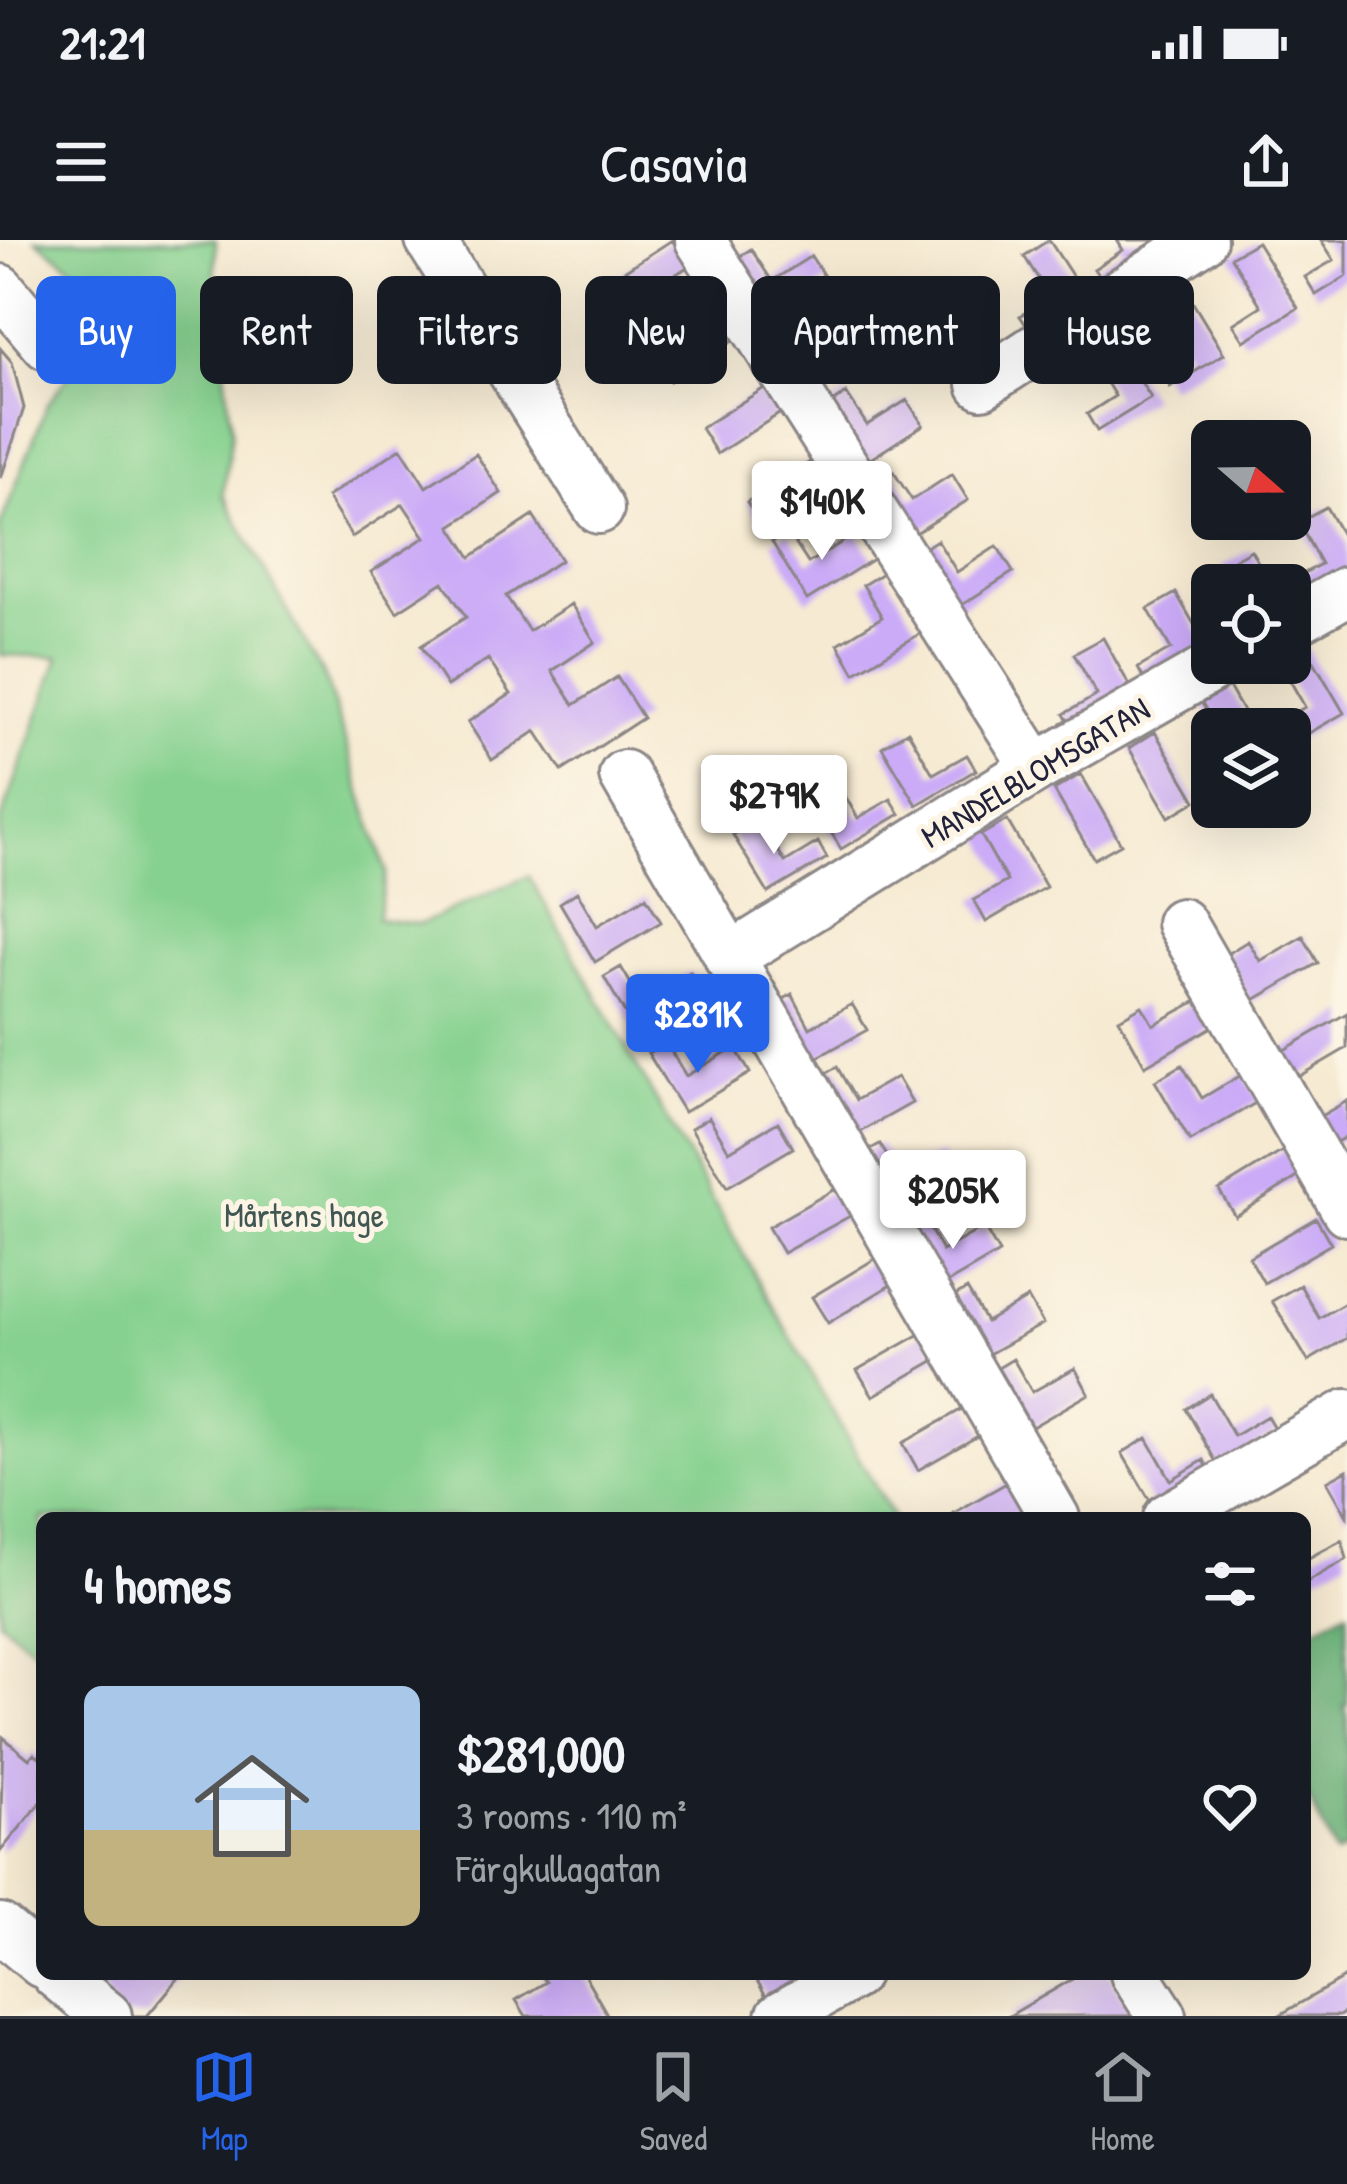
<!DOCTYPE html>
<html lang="en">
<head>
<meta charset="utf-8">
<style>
  :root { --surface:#171b24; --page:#20242c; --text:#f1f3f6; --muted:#9ea1a6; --line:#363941; --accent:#2563eb }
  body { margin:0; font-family:"Patrick Hand",sans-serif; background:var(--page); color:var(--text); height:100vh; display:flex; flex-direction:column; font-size:45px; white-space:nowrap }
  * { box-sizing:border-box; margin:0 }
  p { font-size:39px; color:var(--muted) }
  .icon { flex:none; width:66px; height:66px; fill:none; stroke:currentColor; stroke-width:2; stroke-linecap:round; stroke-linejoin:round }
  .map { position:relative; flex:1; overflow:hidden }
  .panel { position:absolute; left:36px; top:1272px; width:1275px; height:468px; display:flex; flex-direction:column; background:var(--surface); border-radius:18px; box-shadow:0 12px 48px #0002 }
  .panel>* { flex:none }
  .top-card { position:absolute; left:36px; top:36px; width:1275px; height:108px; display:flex; gap:24px }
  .needle { width:78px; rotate:110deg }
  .tools { position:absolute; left:1191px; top:180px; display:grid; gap:24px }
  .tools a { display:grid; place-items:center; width:120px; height:120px; border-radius:18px; background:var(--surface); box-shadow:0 12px 48px #0002; font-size:60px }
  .price { position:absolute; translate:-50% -102px; padding:0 27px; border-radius:12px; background:#fff; color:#222; font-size:39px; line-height:78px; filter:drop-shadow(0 3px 6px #0008) }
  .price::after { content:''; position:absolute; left:50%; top:72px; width:36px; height:27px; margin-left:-18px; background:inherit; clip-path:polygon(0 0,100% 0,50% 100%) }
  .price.on { background:var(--accent); color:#fff }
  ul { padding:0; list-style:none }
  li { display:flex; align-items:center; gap:36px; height:300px; padding:0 48px }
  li+li { border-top:3px solid var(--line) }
  li span { display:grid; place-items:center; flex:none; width:336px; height:240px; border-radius:18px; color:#555 }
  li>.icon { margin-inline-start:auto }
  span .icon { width:144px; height:144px; fill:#fffc; stroke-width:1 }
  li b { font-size:51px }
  h2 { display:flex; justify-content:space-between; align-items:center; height:144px; padding:0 48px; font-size:51px }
  .tag { padding:0 42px; border-radius:18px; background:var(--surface); box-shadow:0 12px 48px #0002; font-size:42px; line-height:108px }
  .tag.on { background:var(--accent); color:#fff }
  .status { display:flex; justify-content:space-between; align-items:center; height:84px; padding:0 60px; background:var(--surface); direction:ltr }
  .status svg { height:33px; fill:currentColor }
  header { display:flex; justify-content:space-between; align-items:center; height:156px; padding:0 48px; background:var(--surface); font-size:54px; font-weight:600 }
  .menu { display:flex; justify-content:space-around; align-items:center; height:168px; border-top:3px solid var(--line); background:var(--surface); font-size:33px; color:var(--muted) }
  .menu a { display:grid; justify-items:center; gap:6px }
  .menu .on { color:var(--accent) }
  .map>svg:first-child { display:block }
</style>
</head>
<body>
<div class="status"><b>21:21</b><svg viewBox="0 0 49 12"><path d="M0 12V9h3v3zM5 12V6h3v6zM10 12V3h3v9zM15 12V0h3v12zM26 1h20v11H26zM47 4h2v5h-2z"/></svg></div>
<header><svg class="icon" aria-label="menu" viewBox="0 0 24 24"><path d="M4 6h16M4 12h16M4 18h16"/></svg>Casavia<svg class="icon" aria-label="share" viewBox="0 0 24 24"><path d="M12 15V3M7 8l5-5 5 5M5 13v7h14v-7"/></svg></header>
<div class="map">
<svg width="1347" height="1776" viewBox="0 0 1347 1776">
  <rect width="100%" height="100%" fill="#fcf5e5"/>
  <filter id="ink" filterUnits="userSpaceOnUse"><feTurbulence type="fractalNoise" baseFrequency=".00833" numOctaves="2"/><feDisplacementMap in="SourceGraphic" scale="24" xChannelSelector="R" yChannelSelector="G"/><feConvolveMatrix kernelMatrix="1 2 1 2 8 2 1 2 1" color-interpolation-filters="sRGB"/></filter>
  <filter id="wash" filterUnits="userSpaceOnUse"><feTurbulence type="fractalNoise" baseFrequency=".004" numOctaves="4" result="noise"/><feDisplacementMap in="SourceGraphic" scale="48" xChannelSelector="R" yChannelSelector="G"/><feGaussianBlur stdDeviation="2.7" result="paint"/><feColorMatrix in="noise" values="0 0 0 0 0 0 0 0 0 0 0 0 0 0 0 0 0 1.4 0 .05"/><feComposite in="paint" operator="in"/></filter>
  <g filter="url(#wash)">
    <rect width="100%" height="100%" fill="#f6ead2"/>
    <!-- green -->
    <path fill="#86d18f" stroke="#547a65" stroke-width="3" d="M36,0H216L215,48L232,191L223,255L326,440L386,632L377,679L420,684L529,636L893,1278H42V1416L0,1381V584L59,417L0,415V286L47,165L121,63Z"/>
    <!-- forest -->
    <path fill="#6cb37a" stroke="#476a5a" stroke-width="3" d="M1347,1370V1464L1343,1466L1347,1476V1608L1335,1615L1305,1550V1394Z"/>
    <g id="blocks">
      <!-- building -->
      <path fill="#cbabf7" d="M672,0L689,26L623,68L607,42Z
        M1049,0L1086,57L1031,92L1020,76L1050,57L1024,16Z
        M1117,0H1153L1159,10L1105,45L1094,29L1123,10Z
        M1321,0H1347V36L1316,55L1305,37L1334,20Z
        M1257,2L1298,68L1244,101L1233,84L1261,66L1231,17Z
        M751,9L772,41L811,16L827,41L770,78L734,20Z
        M1184,48L1224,114L1170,147L1160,130L1188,112L1158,63Z
        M719,73L735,99L670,141L653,115Z
        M799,81L819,113L859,88L875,113L818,149L781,92Z
        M1110,92L1151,158L1097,191L1087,174L1115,156L1085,107Z
        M0,108L12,122L24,168L1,238Z
        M766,147L782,172L717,214L701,188Z
        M846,153L867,185L907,160L923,185L866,222L829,165Z
        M401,208L426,247L476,214L501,253L451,286L471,317L533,276L561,320L506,356L529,391L571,364L595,402L552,431L574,465L617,437L643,478L562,531L536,491L492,520L468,482L511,454L488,419L447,446L421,406L466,377L443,342L397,372L371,332L425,297L403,264L352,297L327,257Z
        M813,220L829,246L764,288L747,262Z
        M891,228L912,260L952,234L968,260L911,296L874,239Z
        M1326,267L1347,304V333L1297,361L1290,345H1282L1321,324L1298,282Z
        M788,292L808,323L857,293L873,319L807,360L772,302Z
        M937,300L957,332L997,306L1013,332L957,368L920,311Z
        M1251,310L1271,345H1233L1222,326Z
        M884,332L921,393L855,433L838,404L882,377L863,345Z
        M1176,353L1210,412L1148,447L1138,428L1171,409L1148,369Z
        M1103,398L1136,457L1074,492L1064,474L1097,455L1074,414Z
        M1305,406L1344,473L1290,504V489L1271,486L1305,467L1280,423H1290V415Z
        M1229,447L1253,489H1217L1202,463Z
        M908,491L933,534L967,515L976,530L917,565L882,507Z
        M1155,492L1196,561L1169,577L1129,508Z
        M1081,534L1121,604L1094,619L1054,550Z
        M833,536L858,578L891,559L900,574L841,609L807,551Z
        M759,579L785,622L818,602L827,618L768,653L733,595Z
        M1007,580L1046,647L986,682L974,660L1007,641L981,595Z
        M577,652L597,686L646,657L661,682L595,722L560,663Z
        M1303,696L1318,723L1251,762L1225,715L1248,701L1260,721Z
        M621,727L641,761L690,732L705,758L639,797L604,737Z
        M792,754L810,788L852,764L867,790L809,822L776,764Z
        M1197,761L1212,787L1145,826L1119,779L1142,766L1153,785Z
        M1347,773V808L1294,839L1279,813Z
        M666,803L686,836L735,807L750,833L684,872L648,813Z
        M1182,825L1202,858L1243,834L1259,861L1190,901L1155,841Z
        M837,827L856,860L897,837L912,863L855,895L821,836Z
        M1347,861V896L1327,907L1312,881Z
        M709,877L729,911L778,882L793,908L727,947L691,888Z
        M880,904L899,936L941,913L955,938L898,971L865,912Z
        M1286,909L1301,935L1235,976L1219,950Z
        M835,949L850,976L783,1013L768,987Z
        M924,978L942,1011L984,987L999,1013L942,1046L908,987Z
        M1316,978L1331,1004L1264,1043L1249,1017Z
        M878,1017L894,1043L828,1083L812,1057Z
        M1300,1045L1319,1078L1347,1062V1098L1308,1121L1272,1061Z
        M967,1049L986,1082L1028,1058L1043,1084L985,1116L952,1058Z
        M924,1092L939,1118L873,1156L857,1130Z
        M1013,1119L1032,1152L1075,1128L1089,1154L1032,1187L998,1128Z
        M1210,1154L1234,1196L1267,1176L1277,1193L1219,1227L1186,1169Z
        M969,1165L985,1192L918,1230L903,1203Z
        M1147,1198L1171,1240L1204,1220L1213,1237L1156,1271L1122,1213Z
        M1347,1230V1276L1327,1241Z
        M1010,1241L1025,1268L1007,1278H945Z
        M1342,1300L1347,1319L1305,1343V1320Z
        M3,1497L29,1519L34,1513L42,1519V1561L0,1612Z
        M91,1734H182L147,1776H121Z
        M546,1734H584L608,1776H526L516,1760L546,1742L542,1736Z
        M753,1734H835L771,1764Z
        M1081,1734H1110L1134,1776H1009Z
        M1347,1736V1771L1339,1776H1278Z"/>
    </g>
  </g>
  <g filter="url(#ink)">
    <use href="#blocks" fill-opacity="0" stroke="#8c8686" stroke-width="3"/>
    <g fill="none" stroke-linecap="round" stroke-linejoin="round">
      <defs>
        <path id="minor" d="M430,0L599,269
          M700,0L1036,528
          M0,49L47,105
          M982,144L1202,0
          M1290,383L1347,351
          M624,535L1055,1278
          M1181,683L1347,971
          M729,718L1036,528L1220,423
          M1168,1278L1347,1174
          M0,1688L42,1723
          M56,1734L107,1776
          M1135,1734L1162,1776
          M781,1776L854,1734"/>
      </defs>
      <!-- minor casing -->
      <use href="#minor" stroke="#8c8686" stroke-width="54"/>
      <!-- minor -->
      <use href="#minor" stroke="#fff" stroke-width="48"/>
    </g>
  </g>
  <g text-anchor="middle" stroke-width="10" stroke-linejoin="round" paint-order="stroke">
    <!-- street labels -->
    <g font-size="33" fill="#22223b" stroke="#fcf5e5">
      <text transform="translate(1035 532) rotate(-31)" y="12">MANDELBLOMSGATAN</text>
    </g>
    <!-- park labels -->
    <g font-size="33" fill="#405754" stroke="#fcf5e5">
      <text x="304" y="987">Mårtens hage</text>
    </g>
  </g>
</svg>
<div class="tools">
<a><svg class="needle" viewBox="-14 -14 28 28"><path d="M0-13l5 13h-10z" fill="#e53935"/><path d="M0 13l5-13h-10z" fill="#9ea1a6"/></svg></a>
<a><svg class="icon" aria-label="locate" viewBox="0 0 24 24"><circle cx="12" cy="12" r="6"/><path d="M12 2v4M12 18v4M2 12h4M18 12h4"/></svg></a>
<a><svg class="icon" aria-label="layers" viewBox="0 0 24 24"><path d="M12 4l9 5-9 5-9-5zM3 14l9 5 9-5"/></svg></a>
</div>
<b class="price" style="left:822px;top:323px">$140K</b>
<b class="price" style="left:774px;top:617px">$279K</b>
<b class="price on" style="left:698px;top:836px">$281K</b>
<b class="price" style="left:953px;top:1012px">$205K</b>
<div class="top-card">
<a class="tag on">Buy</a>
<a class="tag">Rent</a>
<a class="tag">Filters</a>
<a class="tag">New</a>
<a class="tag">Apartment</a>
<a class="tag">House</a>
</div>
<section class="panel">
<h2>4 homes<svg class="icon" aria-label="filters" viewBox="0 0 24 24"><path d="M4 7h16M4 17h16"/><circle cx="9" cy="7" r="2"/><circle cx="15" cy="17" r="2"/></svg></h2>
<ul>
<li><span style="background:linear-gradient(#a9c7e8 60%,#c2b280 0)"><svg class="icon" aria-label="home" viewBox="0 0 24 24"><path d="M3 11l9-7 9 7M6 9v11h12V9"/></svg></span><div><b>$281,000</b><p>3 rooms · 110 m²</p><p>Färgkullagatan</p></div><svg class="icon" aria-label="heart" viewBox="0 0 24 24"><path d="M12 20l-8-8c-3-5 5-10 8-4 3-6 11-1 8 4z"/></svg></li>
</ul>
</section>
</div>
<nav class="menu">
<a class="on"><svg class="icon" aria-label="map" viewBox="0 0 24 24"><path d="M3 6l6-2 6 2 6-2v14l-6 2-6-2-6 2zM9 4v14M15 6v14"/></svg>Map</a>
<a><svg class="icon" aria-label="saved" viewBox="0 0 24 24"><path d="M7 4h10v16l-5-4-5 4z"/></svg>Saved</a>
<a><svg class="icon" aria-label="home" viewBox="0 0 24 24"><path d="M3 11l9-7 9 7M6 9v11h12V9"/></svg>Home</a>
</nav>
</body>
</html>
